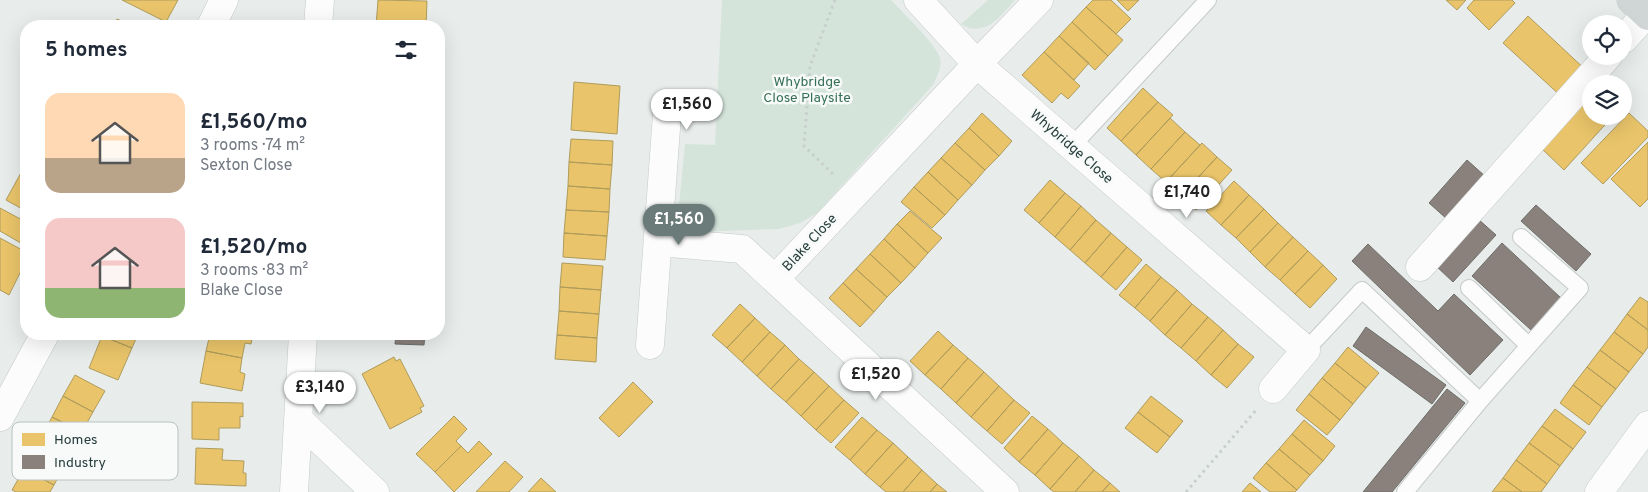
<!DOCTYPE html>
<html lang="en">
<head>
<meta charset="utf-8">
<style>
  :root { --surface:#fff; --page:#f2f2f3; --text:#1f2937; --muted:#747a83; --accent:#6b7b79 }
  body { margin:0; font-family:Overpass,sans-serif; background:var(--page); color:var(--text); height:100vh; display:flex; flex-direction:column; font-size:19px; white-space:nowrap }
  * { box-sizing:border-box; margin:0 }
  p { font-size:16px; color:var(--muted) }
  .icon { flex:none; width:28px; height:28px; fill:none; stroke:currentColor; stroke-width:2; stroke-linecap:round; stroke-linejoin:round }
  .map { position:relative; flex:1; overflow:hidden }
  .panel { position:absolute; left:20px; top:20px; width:425px; height:320px; display:flex; flex-direction:column; background:var(--surface); border-radius:20px; box-shadow:0 5px 20px #0002 }
  .panel>* { flex:none }
  .buttons { position:absolute; left:1582px; top:15px; display:grid; gap:10px }
  .buttons a { display:grid; place-items:center; width:50px; height:50px; border-radius:50%; background:var(--surface); box-shadow:0 5px 20px #0002; font-size:25px }
  .price { position:absolute; translate:-50% -42px; padding:0 11px; border-radius:18px; background:#fff; color:#222; font-size:16px; line-height:32px; filter:drop-shadow(0 1px 2px #0008) }
  .price::after { content:''; position:absolute; left:50%; top:30px; width:15px; height:11px; margin-left:-8px; background:inherit; clip-path:polygon(0 0,100% 0,50% 100%) }
  .price.current { background:var(--accent); color:#fff }
  ul { padding:0; list-style:none }
  li { display:flex; align-items:center; gap:15px; height:125px; padding:0 25px }
  li span { display:grid; place-items:center; flex:none; width:140px; height:100px; border-radius:15px; color:#555 }
  li>.icon { margin-inline-start:auto }
  span .icon { width:60px; height:60px; fill:#fffc; stroke-width:1 }
  li b { font-size:21px }
  h2 { display:flex; justify-content:space-between; align-items:center; height:60px; padding:0 25px; font-size:21px }
  .map>svg:first-child { display:block }
</style>
</head>
<body>
<div class="map">
<svg width="1648" height="492" viewBox="0 0 1648 492">
  <rect width="100%" height="100%" fill="#e8edeb"/>
  <!-- green -->
  <path fill="#d4e4db" d="M722,0H891C902,12 936,44 940,58C942,67 937,77 933,85L817,213L800,223L779,229L693,232L683,227L678,216L685,144L715,145Z
    M988,0H1015C1002,15 984,39 961,24Z"/>
  <!-- homes -->
  <path fill="#e9c46a" stroke="#af9c5c" d="M122,0H178L166,22Z
    M378,0L427,1L426,26H376Z
    M1093,0H1111L1131,19L1116,34L1086,7Z
    M1117,0H1139L1128,11Z
    M1446,0H1466L1457,10Z
    M1474,0H1512L1515,3L1489,30L1467,8Z
    M1086,7L1123,40L1108,56L1072,22Z
    M1528,16L1588,72L1563,98L1503,43Z
    M117,19L132,26H114Z
    M1072,22L1108,56L1095,70L1059,36Z
    M1059,36L1089,63L1074,80L1044,52Z
    M1044,52L1080,86L1068,99L1061,93L1052,103L1022,75Z
    M574,82L620,86L617,134L571,130Z
    M1143,88L1158,102L1121,141L1107,128Z
    M1591,91V116H1613L1564,170L1540,147Z
    M1158,102L1173,115L1136,155L1121,141Z
    M982,113L1012,141L999,156L969,128Z
    M1629,113L1648,131V137L1603,184L1581,163Z
    M1170,118L1185,132L1151,169L1136,155Z
    M969,128L999,156L985,170L955,143Z
    M1185,132L1200,145L1166,182L1151,169Z
    M571,139L613,141L612,165L569,162Z
    M1648,142V199L1640,207L1611,179Z
    M955,143L985,170L972,185L941,158Z
    M1202,143L1217,157L1181,196L1166,182Z
    M1217,157L1232,170L1196,210L1181,196Z
    M941,158L972,185L958,200L928,172Z
    M569,162L612,165L610,189L568,186Z
    M22,171L26,173V211L6,200Z
    M928,172L958,200L945,215L914,187Z
    M1050,180L1065,193L1039,223L1024,210Z
    M1234,181L1249,195L1221,225L1206,211Z
    M568,186L610,189L609,212L566,210Z
    M914,187L945,215L932,228L901,202Z
    M1065,193L1081,206L1055,237L1039,223Z
    M1249,195L1264,209L1236,238L1221,225Z
    M1081,206L1096,220L1070,250L1055,237Z
    M0,208L26,222V246L0,231Z
    M1264,209L1278,223L1250,252L1236,238Z
    M566,210L609,212L607,236L564,233Z
    M910,211L942,238L928,253L897,224Z
    M1096,220L1111,233L1085,263L1070,250Z
    M1278,223L1293,237L1265,267L1250,252Z
    M897,224L928,253L915,268L884,239Z
    M564,233L607,236L605,260L563,257Z
    M1111,233L1127,247L1101,277L1085,263Z
    M1293,237L1308,251L1280,280L1265,267Z
    M0,238L26,252V261L9,295L0,290Z
    M884,239L915,268L901,283L870,254Z
    M1127,247L1142,260L1116,290L1101,277Z
    M1308,251L1323,265L1295,294L1280,280Z
    M870,254L901,283L887,297L856,269Z
    M562,263L603,266L601,290L560,287Z
    M1146,264L1161,277L1135,308L1119,295Z
    M1323,265L1337,279L1310,308L1295,294Z
    M856,269L887,297L874,312L843,283Z
    M1161,277L1177,290L1150,321L1135,308Z
    M843,283L874,312L860,327L829,298Z
    M560,287L601,290L599,314L559,311Z
    M1177,290L1192,304L1165,335L1150,321Z
    M1640,297L1648,302V330L1627,314Z
    M740,304L755,318L727,348L712,335Z
    M1192,304L1208,317L1181,348L1165,335Z
    M559,311L599,314L597,338L557,335Z
    M1627,314L1648,330V347L1643,354L1614,332Z
    M1208,317L1223,330L1196,361L1181,348Z
    M755,318L770,332L742,362L727,348Z
    M1223,330L1238,344L1211,375L1196,361Z
    M938,331L953,345L925,375L910,361Z
    M770,332L785,345L757,376L742,362Z
    M1614,332L1643,354L1629,372L1600,350Z
    M103,334H138L132,348L102,336Z
    M210,334H253L251,344L245,343L242,358L206,351Z
    M557,335L597,338L596,362L555,359Z
    M102,336L132,348L118,380L89,368Z
    M1238,344L1254,357L1227,388L1211,375Z
    M785,345L799,359L771,389L757,376Z
    M953,345L968,358L941,389L925,375Z
    M1348,347L1379,373L1366,388L1335,363Z
    M1600,350L1629,372L1616,389L1587,367Z
    M206,351L242,358L240,372L245,374L242,391L200,383Z
    M394,357L396,361L400,359L424,406L420,408L422,412L390,429L362,374Z
    M968,358L984,372L956,403L941,389Z
    M799,359L814,372L786,402L771,389Z
    M1335,363L1366,388L1353,404L1322,378Z
    M1587,367L1616,389L1602,407L1573,385Z
    M814,372L829,386L801,416L786,402Z
    M984,372L999,386L971,417L956,403Z
    M75,375L105,391L93,412L63,396Z
    M1322,378L1353,404L1340,420L1309,394Z
    M633,382L653,402L619,437L599,418Z
    M1573,385L1602,407L1589,425L1560,403Z
    M829,386L844,400L816,430L801,416Z
    M999,386L1014,400L987,431L971,417Z
    M1309,394L1340,420L1327,435L1296,410Z
    M63,396L93,412L82,432L52,417Z
    M1151,396L1183,421L1170,437L1138,412Z
    M844,400L859,413L831,443L816,430Z
    M1014,400L1030,413L1002,444L987,431Z
    M192,402L243,403V417L240,416V428H219V440L192,439Z
    M1555,409L1586,432L1573,449L1542,426Z
    M1138,412L1170,437L1157,453L1125,428Z
    M454,416L467,429L456,441L461,446L435,472L416,454Z
    M1032,416L1048,429L1019,462L1004,448Z
    M52,417L82,432L71,453L41,438Z
    M862,417L877,430L850,460L835,447Z
    M1304,420L1335,446L1323,461L1292,434Z
    M1542,426L1573,449L1560,466L1529,443Z
    M1048,429L1063,443L1035,475L1019,462Z
    M877,430L893,443L865,474L850,460Z
    M1292,434L1323,461L1310,475L1279,449Z
    M479,441L492,454L454,492L435,472L461,446L468,453Z
    M893,443L908,457L880,487L865,474Z
    M1063,443L1079,456L1050,489L1035,475Z
    M1529,443L1560,466L1547,484L1516,460Z
    M36,448L65,464L54,485L24,469Z
    M196,448L223,449L222,460L244,461L243,473H246V486L195,484Z
    M1279,449L1310,475L1297,490L1266,463Z
    M1079,456L1094,470L1075,492H1054L1050,489Z
    M908,457L922,470L903,492H886L880,487Z
    M1516,460L1547,484L1541,492H1522L1503,478Z
    M505,461L523,477L509,492H476Z
    M1266,463L1297,490L1295,492H1270L1253,478Z
    M24,469L54,485L50,492H16L12,490Z
    M922,470L937,484L930,492H903Z
    M1094,470L1110,483L1102,492H1075Z
    M541,478L556,492H528Z
    M1503,478L1522,492H1492Z
    M1110,483L1120,492H1102Z
    M1250,483L1261,492H1242Z
    M937,484L947,492H930Z"/>
  <!-- industry -->
  <path fill="#8a817c" stroke="#6c6d69" d="M1467,160L1486,177L1448,220L1429,203Z
    M1536,205L1591,254L1576,271L1521,221Z
    M1477,218L1496,235L1453,282L1435,265Z
    M1502,243L1561,298L1531,330L1472,276Z
    M1368,244L1438,311L1454,294L1503,340L1470,375L1352,261Z
    M1366,327L1446,385L1432,404L1353,346Z
    M396,334H425L424,345L395,344Z
    M1447,389L1465,403L1392,492H1363Z"/>
  <g fill="none" stroke-linecap="round" stroke-linejoin="round">
    <defs>
      <path id="lane" d="M1072,146L1208,0
        M1469,288L1528,345
        M1306,350L1362,290L1480,401L1405,492
        M1480,401L1580,288L1521,237"/>
      <path id="street" d="M918,0L977,64L1306,350L1273,389
        M211,26L224,0
        M318,26L320,0
        M1624,39L1646,14
        M658,242L742,249L1005,492
        M1420,267L1608,56
        M775,279L977,64L1039,0
        M650,345L667,115
        M0,417L45,334
        M299,420L375,492
        M294,492L303,334
        M1599,492L1648,425"/>
      <path id="primary" d="M1631,0L1648,16"/>
    </defs>
    <!-- lane casing -->
    <use href="#lane" stroke="#c5cac8" stroke-width="18"/>
    <!-- street casing -->
    <use href="#street" stroke="#c5cac8" stroke-width="29"/>
    <!-- primary casing -->
    <use href="#primary" stroke="#c4cbc9" stroke-width="29"/>
    <!-- path -->
    <path stroke="#c7cecd" stroke-width="3" stroke-dasharray="2.5 4" stroke-linecap="butt" d="M835,0L810,66L804,146L835,176
      M1186,492L1257,409"/>
    <!-- lane -->
    <use href="#lane" stroke="#fcfcfc" stroke-width="16"/>
    <!-- street -->
    <use href="#street" stroke="#fcfcfc" stroke-width="28"/>
    <!-- primary -->
    <use href="#primary" stroke="#d0d6d6" stroke-width="28"/>
  </g>
  <g text-anchor="middle" stroke-width="5" stroke-linejoin="round" paint-order="stroke">
    <!-- park labels -->
    <g font-size="14" fill="#367057" stroke="#f7faf9">
      <text x="807" y="86">Whybridge<tspan x="807" dy="16">Close Playsite</tspan></text>
    </g>
    <!-- street labels -->
    <g font-size="14" fill="#273e3c" stroke="#f7faf9">
      <text transform="translate(1072 146) rotate(41)" y="5">Whybridge Close</text>
      <text transform="translate(809 242) rotate(-47)" y="5">Blake Close</text>
    </g>
  </g>
  <!-- legend -->
  <rect x="12" y="422" width="166" height="58" rx="8" fill="#f7faf9" stroke="#b9c2c0" stroke-width="1"/>
  <rect x="22" y="433" width="23" height="13" fill="#e9c46a"/>
  <rect x="22" y="455" width="23" height="14" fill="#8a817c"/>
  <g font-size="14" fill="#273e3c">
    <text x="54" y="444">Homes</text>
    <text x="54" y="467">Industry</text>
  </g>
</svg>
<div class="buttons">
<a><svg class="icon" aria-label="locate" viewBox="0 0 24 24"><circle cx="12" cy="12" r="6"/><path d="M12 2v4M12 18v4M2 12h4M18 12h4"/></svg></a>
<a><svg class="icon" aria-label="layers" viewBox="0 0 24 24"><path d="M12 4l9 5-9 5-9-5zM3 14l9 5 9-5"/></svg></a>
</div>
<b class="price" style="left:687px;top:131px">£1,560</b>
<b class="price" style="left:1187px;top:219px">£1,740</b>
<b class="price current" style="left:679px;top:246px">£1,560</b>
<b class="price" style="left:876px;top:401px">£1,520</b>
<b class="price" style="left:320px;top:414px">£3,140</b>
<section class="panel">
<h2>5 homes<svg class="icon" aria-label="filters" viewBox="0 0 24 24"><path d="M4 7h16M4 17h16"/><circle cx="9" cy="7" r="2"/><circle cx="15" cy="17" r="2"/></svg></h2>
<ul>
<li><span style="background:linear-gradient(#ffd9b3 65%,#b9a48a 0)"><svg class="icon" aria-label="home" viewBox="0 0 24 24"><path d="M3 11l9-7 9 7M6 9v11h12V9"/></svg></span><div><b>£1,560/mo</b><p>3 rooms · 74 m²</p><p>Sexton Close</p></div></li>
<li><span style="background:linear-gradient(#f6c9c9 70%,#8fb573 0)"><svg class="icon" aria-label="home" viewBox="0 0 24 24"><path d="M3 11l9-7 9 7M6 9v11h12V9"/></svg></span><div><b>£1,520/mo</b><p>3 rooms · 83 m²</p><p>Blake Close</p></div></li>
</ul>
</section>
</div>
</body>
</html>
